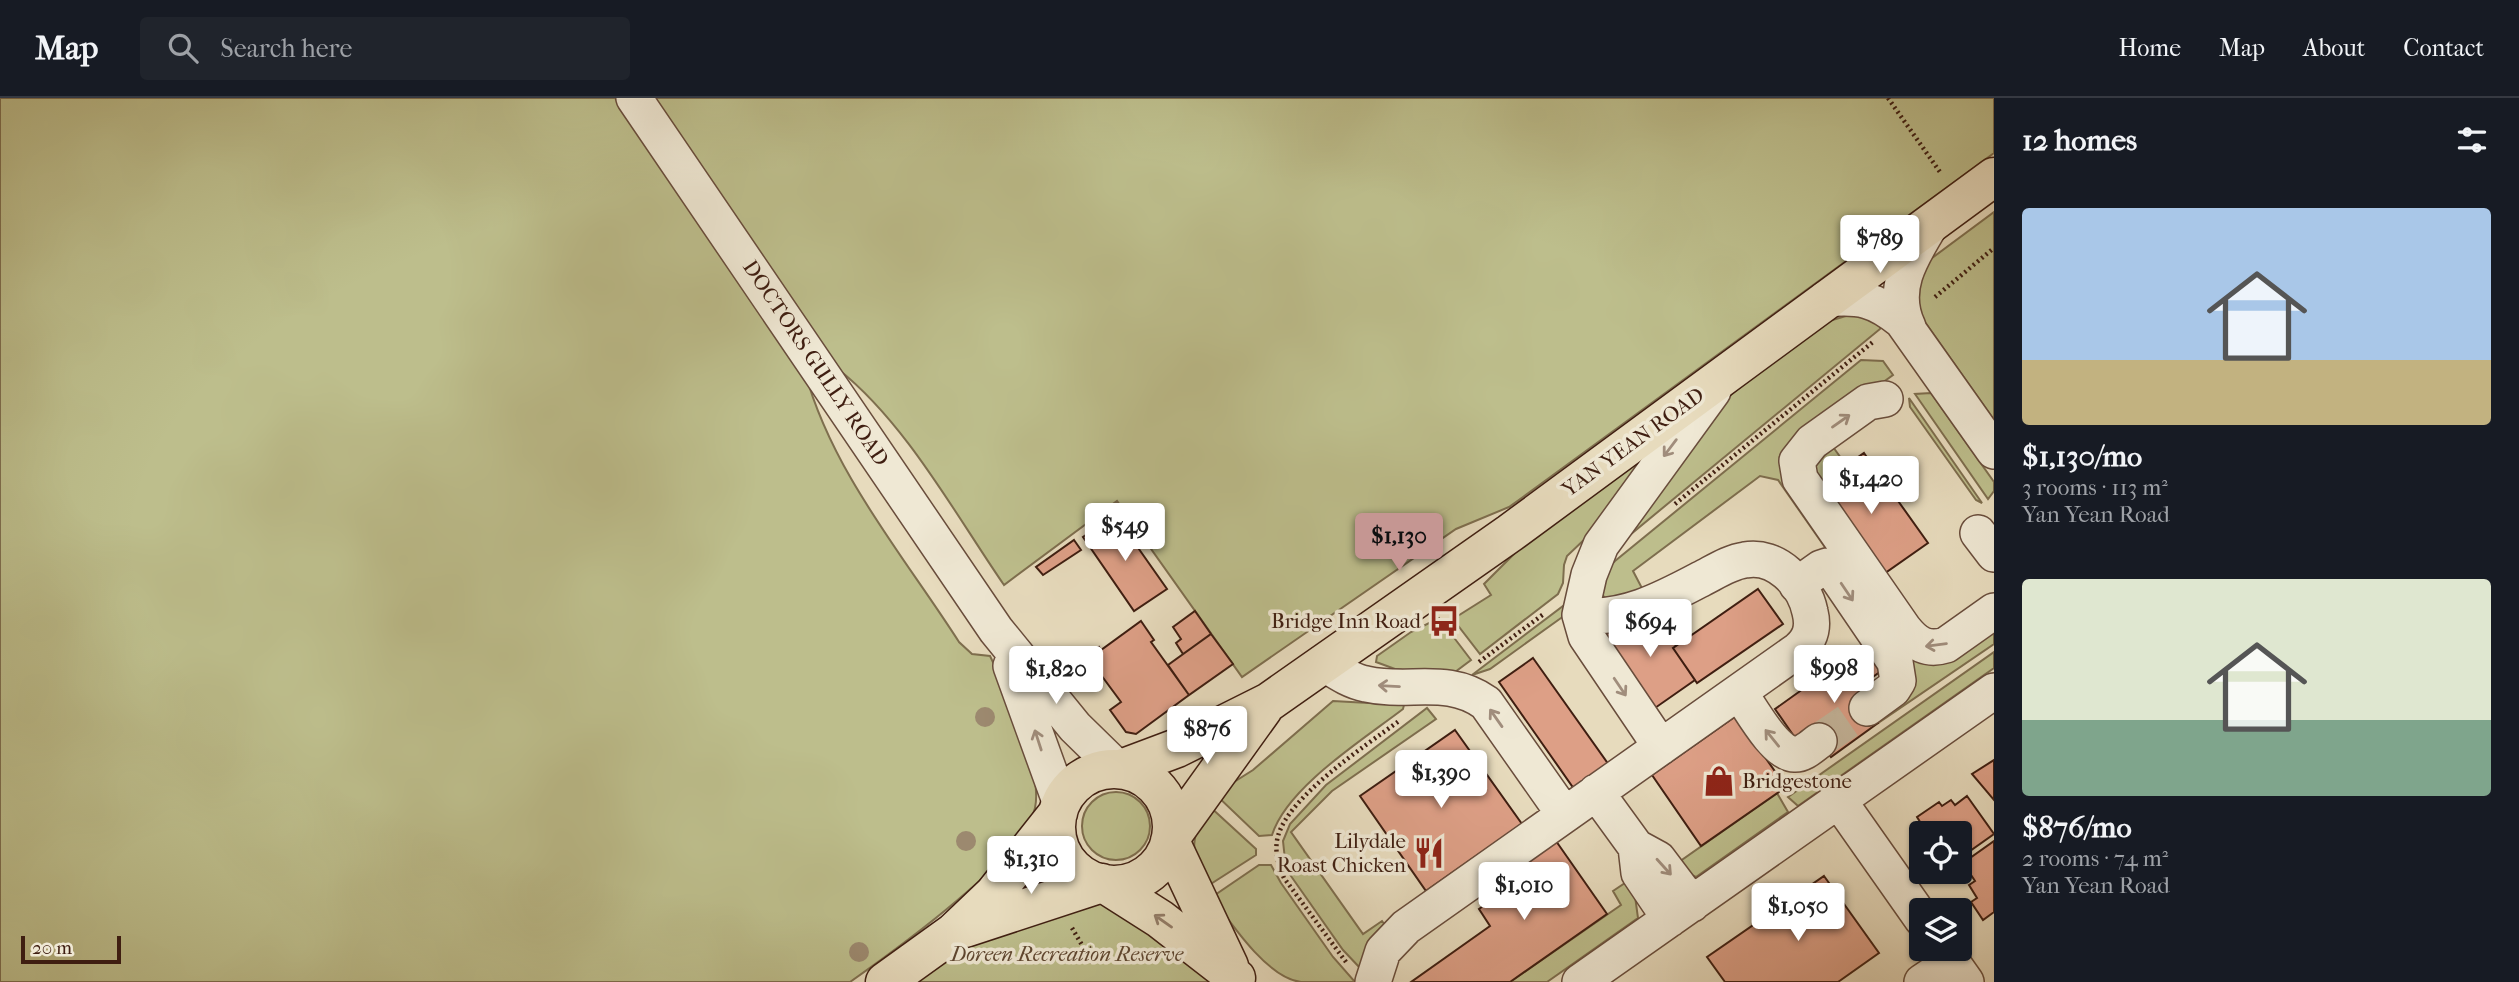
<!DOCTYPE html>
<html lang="en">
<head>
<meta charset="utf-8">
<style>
  :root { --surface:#171b24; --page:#20242c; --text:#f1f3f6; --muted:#9ea1a6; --line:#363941; --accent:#c59692 }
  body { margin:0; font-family:"IM FELL French Canon",serif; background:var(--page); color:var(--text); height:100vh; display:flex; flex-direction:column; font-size:26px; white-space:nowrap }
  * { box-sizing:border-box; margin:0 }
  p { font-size:23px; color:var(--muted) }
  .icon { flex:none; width:38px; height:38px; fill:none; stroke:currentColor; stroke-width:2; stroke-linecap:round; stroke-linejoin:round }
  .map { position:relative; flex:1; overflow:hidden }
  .details { display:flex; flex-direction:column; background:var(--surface); width:525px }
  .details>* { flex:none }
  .fabs { position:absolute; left:1909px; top:723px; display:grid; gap:14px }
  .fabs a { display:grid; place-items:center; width:63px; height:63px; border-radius:7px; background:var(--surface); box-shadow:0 2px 5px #0004; font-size:35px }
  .scale { position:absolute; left:21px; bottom:18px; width:100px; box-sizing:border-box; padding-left:7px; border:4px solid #3f1e11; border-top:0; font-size:19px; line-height:24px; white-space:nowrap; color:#3f1e11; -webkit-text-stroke:5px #efe8d4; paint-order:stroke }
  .price { position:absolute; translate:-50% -60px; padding:0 16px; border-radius:7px; background:#fff; color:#222; font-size:23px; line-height:46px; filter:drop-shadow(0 2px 4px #0008) }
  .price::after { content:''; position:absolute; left:50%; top:42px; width:21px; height:16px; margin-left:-10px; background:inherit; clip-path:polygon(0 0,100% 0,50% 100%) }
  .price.selected { background:var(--accent); color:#111 }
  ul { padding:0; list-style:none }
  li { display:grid; align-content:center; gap:14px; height:371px; padding:0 28px }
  li span { display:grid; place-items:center; height:217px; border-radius:7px; color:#555 }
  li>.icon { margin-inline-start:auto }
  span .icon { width:126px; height:126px; fill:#fffc; stroke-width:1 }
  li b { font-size:30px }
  h2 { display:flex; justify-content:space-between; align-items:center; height:84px; padding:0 28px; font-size:30px }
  header { display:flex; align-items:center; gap:42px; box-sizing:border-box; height:98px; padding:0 35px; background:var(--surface); border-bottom:2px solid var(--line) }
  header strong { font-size:33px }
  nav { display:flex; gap:38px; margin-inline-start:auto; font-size:24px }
  .search { width:490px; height:63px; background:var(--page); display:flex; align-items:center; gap:18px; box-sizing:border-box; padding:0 24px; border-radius:7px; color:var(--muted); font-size:26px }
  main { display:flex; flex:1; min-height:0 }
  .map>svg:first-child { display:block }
</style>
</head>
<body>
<header>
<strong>Map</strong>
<div class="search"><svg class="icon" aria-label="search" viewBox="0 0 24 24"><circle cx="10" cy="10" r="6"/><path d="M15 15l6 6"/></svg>Search here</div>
<nav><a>Home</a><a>Map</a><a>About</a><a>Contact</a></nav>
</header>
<main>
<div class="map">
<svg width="1994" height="884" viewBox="0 0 1994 884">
  <rect width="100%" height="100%" fill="#e7dbbd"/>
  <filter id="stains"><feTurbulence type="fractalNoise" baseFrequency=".00286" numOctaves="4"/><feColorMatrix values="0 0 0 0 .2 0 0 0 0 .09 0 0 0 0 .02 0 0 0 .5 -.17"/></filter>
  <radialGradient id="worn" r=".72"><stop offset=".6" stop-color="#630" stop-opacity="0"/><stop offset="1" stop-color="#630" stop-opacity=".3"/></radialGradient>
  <!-- green -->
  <path fill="#bdbe8c" stroke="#7e6e4e" stroke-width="2" d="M0,0H615L805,274C832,374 904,458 959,544L972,556L990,558C1007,592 1043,674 1035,710C1024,761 894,853 850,884H0Z
    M651,0H1994V55L1523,399L1509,409L1456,431L1242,579L1117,403L1004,487C955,416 906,325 838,271Z
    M1994,114V322L1920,217L1914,181L1928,163Z
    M1856,215L1882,225L1880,231L1631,436L1626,434L1722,304L1819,226Z
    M1861,262L1883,263L1893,277L1800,344L1908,556L1994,523V546L1878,625L1873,618L1910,571L1778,382L1760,378L1633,473L1645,496L1607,501L1602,497L1607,471L1615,463Z
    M1931,295L1994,384V393L1988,401L1915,296Z
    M1909,300L1982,405L1976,402L1910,309Z
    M1828,342L1846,367L1814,390L1809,360Z
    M1642,355L1639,366L1588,438L1567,458L1564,467L1563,485L1558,496L1480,556L1453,521L1491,497L1484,486L1530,440Z
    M1571,502L1567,515L1561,520L1490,571L1472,577Z
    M1439,520L1471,562L1451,577L1395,571L1376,564L1377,558L1411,534Z
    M1994,554V570L1798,708L1788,699Z
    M1333,603L1404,607L1403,611C1364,641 1287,689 1272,737L1259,738L1215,696L1253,672Z
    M1427,610L1436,621L1332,693L1291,734L1363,836L1382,823L1385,827L1361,871L1343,852L1286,771L1283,743L1290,726L1326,687Z
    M1082 728a34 34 0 1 1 68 0a34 34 0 1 1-68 0Z
    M1777,695L1788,714L1696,779L1689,776L1679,764Z
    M1208,707L1256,751V757L1206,789C1191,747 1189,748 1208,707Z
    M1259,767H1271L1281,785L1333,859L1355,884C1337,884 1318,884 1301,884C1267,880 1230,824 1212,799Z
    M1628,783L1635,798L1638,820L1547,884H1510L1621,807L1613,793Z
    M1083,803L1113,805L1211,884H908L998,832Z"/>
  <!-- building -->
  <path fill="#dd9f86" stroke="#3f1e11" stroke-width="2" d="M1864,355L1928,445L1878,480L1814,390Z
    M1115,417L1167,491L1134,513L1083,439Z
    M1074,442L1081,452L1043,477L1036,469Z
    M1758,491L1783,526L1697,585L1673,550Z
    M1195,513L1211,536L1183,556L1176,545L1181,541L1173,529Z
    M1660,518L1676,548L1673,550L1695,582L1655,610L1601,538L1609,532Z
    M1141,523L1154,542L1151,544L1189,597L1136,636L1126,634L1110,612L1121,604L1087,558L1099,549L1101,552Z
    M1211,536L1233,566L1189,597L1168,567Z
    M1871,554L1884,571L1870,581L1876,590L1860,600L1878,625L1831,659L1812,634L1798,644L1775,611L1852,556L1858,564Z
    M1533,560L1614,674L1579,698L1499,584Z
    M1736,618L1786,689L1701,748L1652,677Z
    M1455,632L1522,726L1426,793L1360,698Z
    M1994,662V702L1972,676Z
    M1967,698L1994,736L1960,760V735H1927L1917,719L1939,704L1942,708L1951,702L1955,707Z
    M1556,743L1607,816L1510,884H1411L1490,828L1479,811L1496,799L1490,789Z
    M1994,743V814L1983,822L1971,804L1977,800L1969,787L1975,783L1963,765Z
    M1824,778L1879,855L1838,884H1725L1707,859Z"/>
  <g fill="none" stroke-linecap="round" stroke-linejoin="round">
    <!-- minor-tunnel -->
    <path stroke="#c5b59b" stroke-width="35" stroke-dasharray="35 18" stroke-linecap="butt" d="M1819,643L1867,610"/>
    <defs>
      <path id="minor" d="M634,0L996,532L1075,629L1118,671
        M1826,201C1860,198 1875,201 1902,223L1994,353
        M1908,229C1890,191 1911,159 1931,126
        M1885,301L1868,304L1812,344L1797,363L1800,381L1904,531C1916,546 1927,553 1946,547L1994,513
        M1978,435L1994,456
        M1797,487L1821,470L1827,468L1833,473L1895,564L1898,583L1893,591L1867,610
        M1323,565C1336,573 1350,583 1366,586C1409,596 1447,577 1486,605L1564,716
        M1011,568L1061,706
        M1739,594C1750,609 1775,656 1794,656C1803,657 1812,648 1819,643
        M1661,649L1586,538L1580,517L1589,477L1601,447L1713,293
        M1596,694L1636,749
        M1839,703L1922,821
        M1670,821L1639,775L1636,749L1658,761L1692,806
        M1942,850L1966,884
        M1373,884L1383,853L1406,829L1798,552C1810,542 1814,530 1810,514C1804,485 1776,456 1745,462C1730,464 1715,474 1701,481C1665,500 1623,523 1580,517
        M1580,884L1994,593
        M1922,884L1952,864"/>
      <path id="major" d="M1121,671L1177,650L1269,604L1510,435L1994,79
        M1056 729a58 58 0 1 1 116 0a58 58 0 1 1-116 0Z
        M1171,739L1263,611
        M1170,743L1229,868
        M1105,786L1160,821L1236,880
        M965,830L1102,785
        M885,884L953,835L994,796L1058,715"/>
    </defs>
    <!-- minor casing -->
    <use href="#minor" stroke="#694d3c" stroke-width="38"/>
    <!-- major casing -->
    <use href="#major" stroke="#3f1e11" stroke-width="41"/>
    <!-- path -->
    <path stroke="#3f1e11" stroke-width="4.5" stroke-dasharray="2 3.5" stroke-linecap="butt" d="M1888,0L1940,74
      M1935,199L1994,150
      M1675,406L1874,243
      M1479,564L1545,515
      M1072,830L1093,866
      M1346,864L1284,780C1278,767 1274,752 1278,738C1289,698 1365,648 1399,623"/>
    <!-- minor -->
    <use href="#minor" stroke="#efe8d4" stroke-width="35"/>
    <!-- major -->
    <use href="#major" stroke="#e7dbbd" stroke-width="38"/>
  </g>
  <!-- trees -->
  <g fill="#9c896f">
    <circle cx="985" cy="619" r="10"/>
    <circle cx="966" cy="743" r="10"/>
    <circle cx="859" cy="854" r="10"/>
  </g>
  <!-- one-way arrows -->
  <defs><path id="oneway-shaft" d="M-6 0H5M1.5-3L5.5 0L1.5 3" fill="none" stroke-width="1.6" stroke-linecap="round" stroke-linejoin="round" transform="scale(1.75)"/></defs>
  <g stroke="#a08d7c">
    <use href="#oneway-shaft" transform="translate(1841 323) rotate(-35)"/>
    <use href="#oneway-shaft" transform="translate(1670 350) rotate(127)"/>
    <use href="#oneway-shaft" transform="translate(1847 494) rotate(56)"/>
    <use href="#oneway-shaft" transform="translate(1936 547) rotate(173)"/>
    <use href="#oneway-shaft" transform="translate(1389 588) rotate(-177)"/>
    <use href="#oneway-shaft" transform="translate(1620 589) rotate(56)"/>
    <use href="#oneway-shaft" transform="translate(1496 620) rotate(-125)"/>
    <use href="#oneway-shaft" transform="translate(1772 640) rotate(-129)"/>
    <use href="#oneway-shaft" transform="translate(1038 642) rotate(-108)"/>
    <use href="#oneway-shaft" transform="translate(1664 769) rotate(48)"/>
  </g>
  <use stroke="#937c67" href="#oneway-shaft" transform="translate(1163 823) rotate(-145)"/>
  <!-- icons -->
  <defs>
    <symbol id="bus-bare" viewBox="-9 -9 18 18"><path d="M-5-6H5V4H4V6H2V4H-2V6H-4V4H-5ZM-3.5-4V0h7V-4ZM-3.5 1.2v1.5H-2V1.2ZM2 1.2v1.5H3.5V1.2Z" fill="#8f2418" stroke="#efe8d4" stroke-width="2.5" paint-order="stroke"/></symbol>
    <symbol id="shop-bare" viewBox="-9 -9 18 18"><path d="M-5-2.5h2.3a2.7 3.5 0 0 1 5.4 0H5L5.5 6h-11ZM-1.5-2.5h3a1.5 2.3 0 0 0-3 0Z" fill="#8f2418" stroke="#efe8d4" stroke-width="2.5" paint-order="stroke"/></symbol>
    <symbol id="restaurant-bare" viewBox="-9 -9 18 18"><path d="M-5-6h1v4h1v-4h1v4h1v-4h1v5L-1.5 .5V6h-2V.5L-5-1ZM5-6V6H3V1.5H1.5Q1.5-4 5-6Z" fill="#8f2418" stroke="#efe8d4" stroke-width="2.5" paint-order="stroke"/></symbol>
  </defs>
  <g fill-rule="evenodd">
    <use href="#bus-bare" x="1422" y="501" width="44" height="44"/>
    <use href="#shop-bare" x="1697" y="661" width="44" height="44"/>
    <use href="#restaurant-bare" x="1407" y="733" width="44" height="44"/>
  </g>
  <g text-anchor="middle" stroke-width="7" stroke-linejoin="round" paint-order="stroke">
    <!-- street labels -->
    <g font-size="21" fill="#3f1e11" stroke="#efe8d4">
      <text transform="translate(816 265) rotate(56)" y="7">DOCTORS GULLY ROAD</text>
      <text transform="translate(1633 344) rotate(-36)" y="7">YAN YEAN ROAD</text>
    </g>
    <!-- poi labels -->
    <g font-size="21" fill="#3f1e11" stroke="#efe8d4" text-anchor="end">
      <text x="1421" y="530">Bridge Inn Road</text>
      <text x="1742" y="690" text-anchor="start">Bridgestone</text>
      <text x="1406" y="750">Lilydale<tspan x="1406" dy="24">Roast Chicken</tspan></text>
    </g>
    <!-- park labels -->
    <g font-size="21" font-style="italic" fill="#5e4630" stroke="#efe8d4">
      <text x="1067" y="863">Doreen Recreation Reserve</text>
    </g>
  </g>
  <rect width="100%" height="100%" filter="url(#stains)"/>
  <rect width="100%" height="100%" fill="url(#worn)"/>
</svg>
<div class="fabs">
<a><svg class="icon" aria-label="locate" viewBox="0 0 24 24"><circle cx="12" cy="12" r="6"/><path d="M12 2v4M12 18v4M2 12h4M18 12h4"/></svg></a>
<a><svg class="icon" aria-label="layers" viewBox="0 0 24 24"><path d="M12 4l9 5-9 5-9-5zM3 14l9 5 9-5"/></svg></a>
</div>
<div class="scale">20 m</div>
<b class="price" style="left:1880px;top:177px">$789</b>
<b class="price" style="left:1871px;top:418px">$1,420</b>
<b class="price" style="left:1125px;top:465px">$549</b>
<b class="price selected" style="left:1399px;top:475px">$1,130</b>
<b class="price" style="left:1650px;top:561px">$694</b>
<b class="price" style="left:1834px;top:607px">$998</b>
<b class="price" style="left:1056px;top:608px">$1,820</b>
<b class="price" style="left:1207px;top:668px">$876</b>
<b class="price" style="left:1441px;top:712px">$1,390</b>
<b class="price" style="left:1031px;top:798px">$1,310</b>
<b class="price" style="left:1524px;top:824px">$1,010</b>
<b class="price" style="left:1798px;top:845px">$1,050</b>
</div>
<section class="details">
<h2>12 homes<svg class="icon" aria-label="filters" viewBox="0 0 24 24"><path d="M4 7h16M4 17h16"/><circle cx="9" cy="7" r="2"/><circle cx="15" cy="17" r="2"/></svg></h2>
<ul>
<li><span style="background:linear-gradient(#a9c7e8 70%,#c2b280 0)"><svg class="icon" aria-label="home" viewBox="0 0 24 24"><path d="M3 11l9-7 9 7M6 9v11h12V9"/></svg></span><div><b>$1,130/mo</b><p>3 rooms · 113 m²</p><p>Yan Yean Road</p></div></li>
<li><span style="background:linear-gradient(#dfe7d0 65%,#7fa58c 0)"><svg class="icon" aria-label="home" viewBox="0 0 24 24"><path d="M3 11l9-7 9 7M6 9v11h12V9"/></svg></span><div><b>$876/mo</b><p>2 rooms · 74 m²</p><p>Yan Yean Road</p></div></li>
</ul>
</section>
</main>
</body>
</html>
